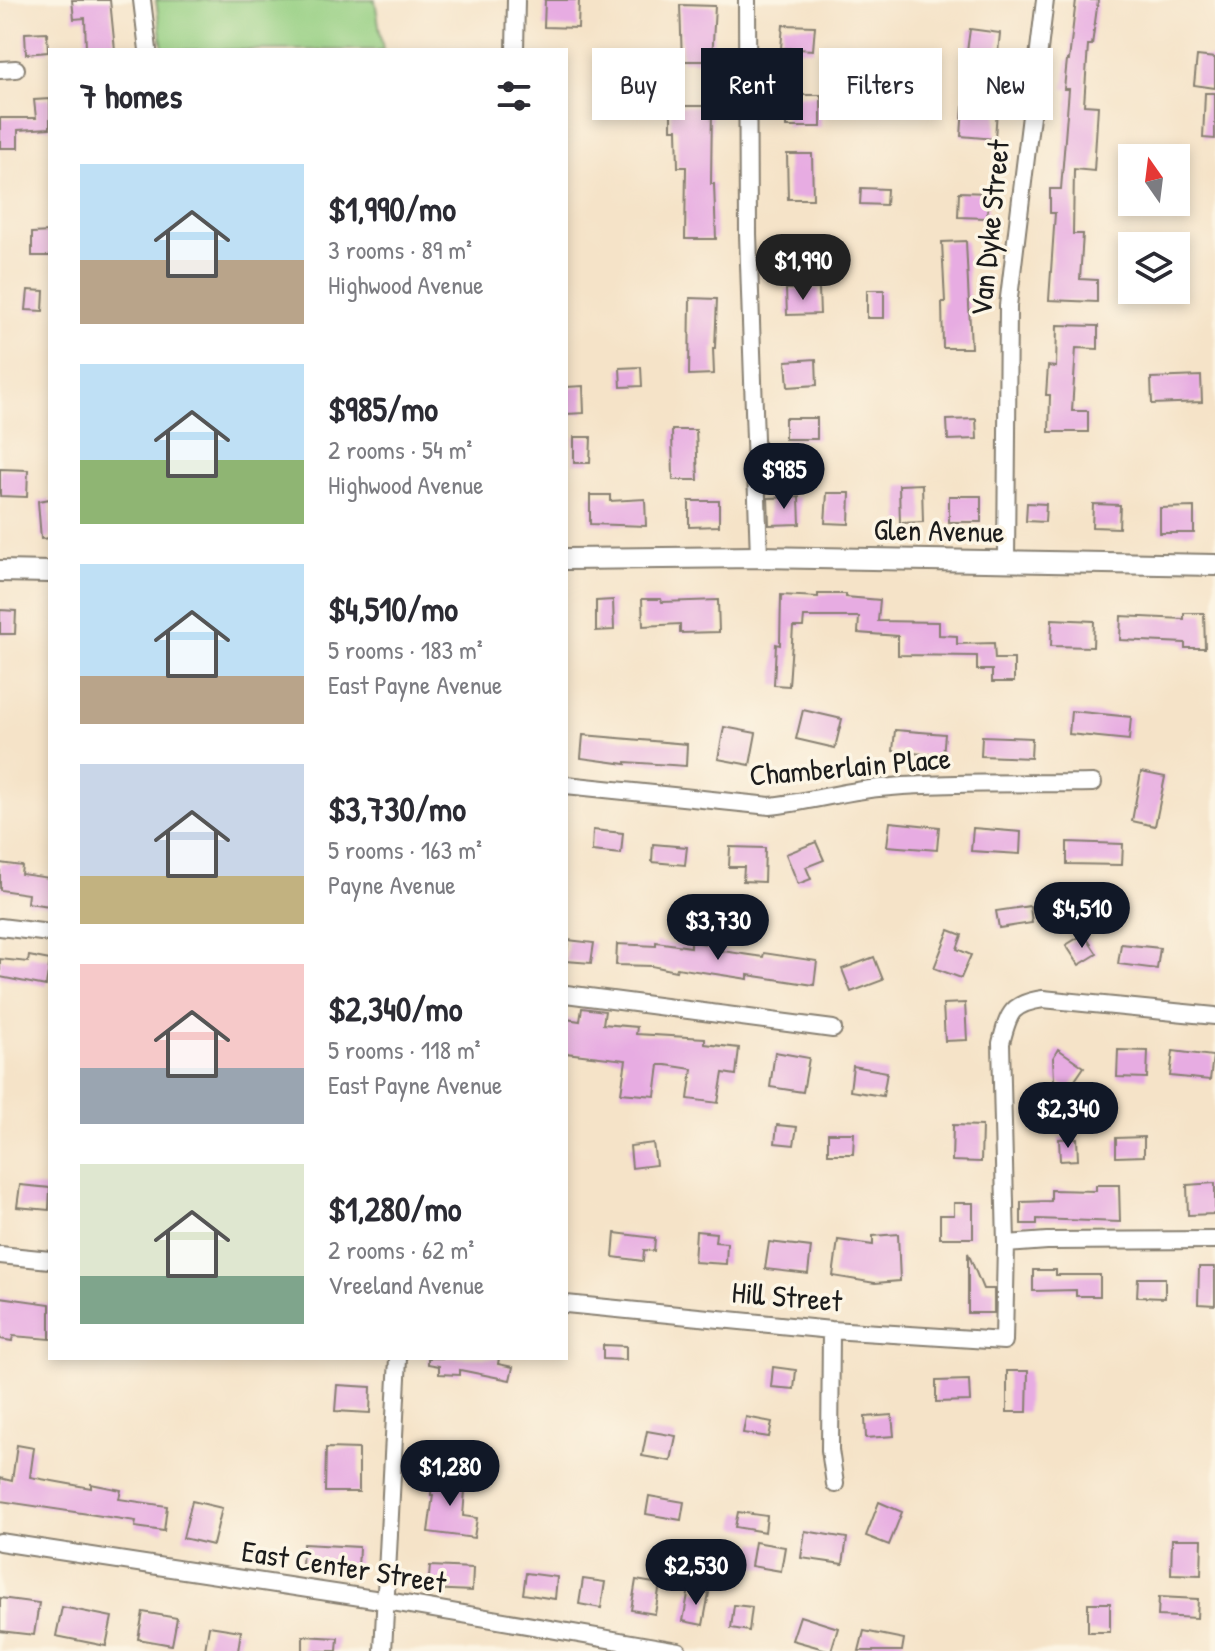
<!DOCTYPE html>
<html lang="en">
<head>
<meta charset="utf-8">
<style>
  :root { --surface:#fff; --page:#f2f2f3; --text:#2b2b33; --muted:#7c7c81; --accent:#111827 }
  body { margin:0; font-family:"Patrick Hand",sans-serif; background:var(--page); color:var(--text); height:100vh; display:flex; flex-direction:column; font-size:30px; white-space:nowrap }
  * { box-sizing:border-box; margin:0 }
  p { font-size:26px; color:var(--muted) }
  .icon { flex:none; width:44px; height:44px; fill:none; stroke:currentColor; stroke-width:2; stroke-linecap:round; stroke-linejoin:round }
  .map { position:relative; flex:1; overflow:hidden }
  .sheet { position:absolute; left:48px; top:48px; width:520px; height:1312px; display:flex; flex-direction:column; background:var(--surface); border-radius:0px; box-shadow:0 4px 12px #0003 }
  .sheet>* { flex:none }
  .hud { position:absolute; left:592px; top:48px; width:502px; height:72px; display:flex; gap:16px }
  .needle { width:52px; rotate:346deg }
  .controls { position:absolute; left:1118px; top:144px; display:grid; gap:16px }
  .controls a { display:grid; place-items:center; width:72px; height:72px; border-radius:0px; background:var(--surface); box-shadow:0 4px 12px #0003; font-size:40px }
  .price { position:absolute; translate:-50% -68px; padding:0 18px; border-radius:28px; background:var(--accent); color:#fff; font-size:26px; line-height:52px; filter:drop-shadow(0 2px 4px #0008) }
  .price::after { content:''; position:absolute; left:50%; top:48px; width:24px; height:18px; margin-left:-12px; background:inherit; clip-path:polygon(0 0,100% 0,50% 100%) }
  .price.on { background:#222; color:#fff }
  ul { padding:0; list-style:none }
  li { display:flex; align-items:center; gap:24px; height:200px; padding:0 32px }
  li span { display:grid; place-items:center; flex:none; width:224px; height:160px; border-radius:0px; color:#555 }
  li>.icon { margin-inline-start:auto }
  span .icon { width:96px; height:96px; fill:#fffc; stroke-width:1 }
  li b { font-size:34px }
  h2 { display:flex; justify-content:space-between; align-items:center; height:96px; padding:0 32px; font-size:34px }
  .tag { padding:0 28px; border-radius:0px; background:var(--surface); box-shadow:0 4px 12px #0003; font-size:28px; line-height:72px }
  .tag.on { background:var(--accent); color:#fff }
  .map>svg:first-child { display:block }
</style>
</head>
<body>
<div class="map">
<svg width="1215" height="1651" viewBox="0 0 1215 1651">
  <rect width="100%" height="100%" fill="#fcf5e5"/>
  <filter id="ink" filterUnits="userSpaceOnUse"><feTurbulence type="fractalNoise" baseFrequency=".0125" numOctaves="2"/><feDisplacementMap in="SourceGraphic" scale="16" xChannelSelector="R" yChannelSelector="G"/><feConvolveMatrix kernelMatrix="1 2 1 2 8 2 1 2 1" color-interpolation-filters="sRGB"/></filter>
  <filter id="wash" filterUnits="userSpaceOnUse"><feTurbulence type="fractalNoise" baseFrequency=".006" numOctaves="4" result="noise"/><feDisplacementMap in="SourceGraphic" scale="32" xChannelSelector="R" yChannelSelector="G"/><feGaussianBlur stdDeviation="1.8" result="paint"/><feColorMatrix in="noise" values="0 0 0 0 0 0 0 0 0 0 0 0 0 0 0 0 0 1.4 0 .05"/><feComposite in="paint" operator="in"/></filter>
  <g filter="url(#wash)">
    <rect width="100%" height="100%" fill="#f5e3c8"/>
    <!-- green -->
    <path fill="#95cf82" stroke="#58764f" stroke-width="2" d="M156,0H375L383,50H163Z"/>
    <g id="blocks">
      <!-- building -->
      <path fill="#e7ace2" d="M72,0H110L115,50H86L85,18L74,19Z
        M545,0H579L578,28L544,27Z
        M1076,0H1098L1092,45H1088L1084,105L1098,106L1094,171L1074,169L1073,234H1083L1080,279L1097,280V302L1049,300L1055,213H1050V189H1061L1069,89H1064L1067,60H1069Z
        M680,5L715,6L712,61H682Z
        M783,25L815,26L813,50L781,48Z
        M970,29L1000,33L997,63L966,59Z
        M47,32L48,52L26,54L25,33Z
        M1197,56L1215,58V88L1194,85Z
        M1205,93H1215V139L1203,138Z
        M786,95H821V127H786Z
        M50,99V128L18,130V148H0V118H36L34,100Z
        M671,106H712L711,184H714L716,239H685L686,167H678L677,129H671Z
        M963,107L997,109L995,139L961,136Z
        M787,154H812L813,199H788Z
        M861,188L887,189L886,205L860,204Z
        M959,192L988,193L987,218L958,217Z
        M50,232V256H32V233Z
        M966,241L971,348H943L942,302H945L942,242Z
        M793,242H823V265H793Z
        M786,289H819L820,314L787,315Z
        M28,290L44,291L43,311L26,310Z
        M867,290H884V318H867Z
        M690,298L717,299L715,348H713L714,374L689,375Z
        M1057,325L1098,326V349L1076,348L1072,411H1088V432H1049L1050,395H1046L1048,366L1056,367Z
        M816,359L817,385L788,387L786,361Z
        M641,367L642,386L621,387L620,368Z
        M1201,376L1202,402L1152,404L1151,378Z
        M583,386L584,413L566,414V387Z
        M785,418H817V439H785Z
        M976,419L977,439L948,440L947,420Z
        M672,430H696L698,480H673Z
        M574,437H591L590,463H574Z
        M0,469L28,470L27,497L0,496Z
        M922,484L923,522L900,523L899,485Z
        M827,493H850L849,524L825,523Z
        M590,495H610V501L645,499L646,526L590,524Z
        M949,496H981V522H949Z
        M799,497L800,524L769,525L768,498Z
        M50,499V538L41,539L38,501Z
        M689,501H719V526L689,527Z
        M1027,503L1046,504L1045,522L1026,521Z
        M1093,504L1120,505L1119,528L1092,527Z
        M1194,507V533H1160V508Z
        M818,594H846V597L880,600L878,621L939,622V635L957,636V644L994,643L995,659H1014V682H992V670H977V656L898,655V636L858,633L859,617H804L803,627H793L789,686L774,685L776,644L780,645L781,595L818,597Z
        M642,599H661L662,602L718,600L719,632L680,633V624L643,626Z
        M613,600L614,630L596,631V601Z
        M0,610L16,611L15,634H0Z
        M1184,613H1204L1205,648H1185V643L1120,640L1121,616L1184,619Z
        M1052,619L1094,621L1093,647L1051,646Z
        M803,710L842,719L835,748L796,739Z
        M1071,711L1131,717L1129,740L1069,734Z
        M724,727L756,733L750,765L718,759Z
        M895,730L945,734L943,756L893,751Z
        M583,735L687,744L686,766L626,762V764L581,758Z
        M982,736L1032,738L1031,758L981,756Z
        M1141,772L1165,777L1155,826L1132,821Z
        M890,822L939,827L937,850L887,846Z
        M973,828L1021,832L1020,854L971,851Z
        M593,830L623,833L621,854L592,851Z
        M816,842L824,860L806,867L811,879L798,884L786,854Z
        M1067,842L1123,844L1122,865L1067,864Z
        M653,844L687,847L685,865L652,862Z
        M730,847L765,848L764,882L743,881L744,867H729Z
        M0,863L22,866L21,874L50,878V906L27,903L28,894L0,890Z
        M1030,906L1032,923L999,928L996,911Z
        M949,930L962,935L957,949L971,955L961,978L934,968Z
        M1084,934L1097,954L1079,965L1066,945Z
        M568,940L594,943L591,963L566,961Z
        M656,942L691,947V942L715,945V950L763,957L764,953L817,961L814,985L748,975V979L677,968L676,971L652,966L616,965L617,944L656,946Z
        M1121,944L1160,948L1157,969L1118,964Z
        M29,956L50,960L46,986L0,977V959L28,962Z
        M874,957L883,980L851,992L842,969Z
        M965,1003L967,1040L945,1041L943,1004Z
        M582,1008L605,1011L603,1024L637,1027L636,1034L705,1038V1044L739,1048L736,1075L723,1073L718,1103L688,1099L692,1069L666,1065H659L655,1096L621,1093L626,1060L566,1053V1019L580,1021Z
        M1058,1049L1084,1067L1069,1089L1054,1080L1053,1058Z
        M1118,1050L1148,1051L1147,1078L1117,1077Z
        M1173,1051L1213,1056L1210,1080L1170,1076Z
        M775,1052L809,1058L803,1092L770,1087Z
        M853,1066L887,1072L883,1096L850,1091Z
        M777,1125L797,1127L794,1145L775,1143Z
        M953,1125L982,1126L981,1162L952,1161Z
        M828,1133H854L853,1154H828Z
        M1144,1137V1156L1116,1157V1138Z
        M1077,1138L1078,1160L1060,1161L1059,1139Z
        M653,1143L656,1165L632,1168L630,1146Z
        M1215,1183V1214L1188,1215L1187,1185Z
        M20,1185L50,1188L49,1210L17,1207Z
        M1096,1185H1119L1120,1222L1037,1219V1224H1021V1202L1051,1201V1190L1096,1191Z
        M954,1203H973V1238H940V1215H954Z
        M696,1231L716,1233L715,1242L727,1243L726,1264L694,1262Z
        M615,1233L655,1238L654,1251L644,1250L643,1261L613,1257Z
        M898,1234L900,1281L875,1283L833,1276L838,1240L873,1245V1236Z
        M769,1242L811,1247L808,1274L765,1269Z
        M968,1253L983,1289H994V1313H968Z
        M1199,1267H1215V1305L1198,1304Z
        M1033,1270H1056V1275H1100V1296H1076V1290L1033,1291Z
        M1138,1278H1165V1298L1137,1297Z
        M0,1297L50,1304V1339L13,1336L12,1341L0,1339Z
        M603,1345L626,1346V1360L603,1359Z
        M428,1358H499L498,1364L513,1367L510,1380L460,1370V1375L439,1374V1366L428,1364Z
        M773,1367L796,1370L794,1389L771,1387Z
        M1007,1371H1028L1027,1412H1007Z
        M969,1380L970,1401L936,1402V1381Z
        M337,1385L371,1387L370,1413L335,1411Z
        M892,1415L894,1436L866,1438L865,1417Z
        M746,1417L772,1422L769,1437L743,1433Z
        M647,1431L676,1436L671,1461L642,1456Z
        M17,1445L34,1448L30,1477L91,1488V1484L121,1490L119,1499L167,1506L164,1531L135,1527L136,1521L0,1501V1478L12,1481Z
        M326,1448L359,1449V1492H325Z
        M432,1476L466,1478L463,1516L477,1518L474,1538L428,1532L433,1495H431Z
        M649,1496L684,1502L681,1520L646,1514Z
        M192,1501L222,1508L213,1545L183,1538Z
        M879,1502L902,1512L889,1545L866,1536Z
        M738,1512L767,1516L765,1532L735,1527Z
        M805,1531L847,1538L843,1564L801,1558Z
        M1172,1539H1202L1201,1575L1171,1574Z
        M755,1542L785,1547L781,1571L751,1566Z
        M303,1544L359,1547L358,1570L302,1566Z
        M430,1566L473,1568L472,1591L428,1589Z
        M526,1573L557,1577L555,1599L523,1594Z
        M583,1579L605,1582L601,1608L579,1604Z
        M636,1580L660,1584L655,1614L631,1610Z
        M689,1589L709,1593L703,1625L683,1621Z
        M1159,1597L1198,1599L1197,1618L1158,1616Z
        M0,1598L39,1603L34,1635L0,1631Z
        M1088,1603H1110V1632H1088Z
        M734,1605L752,1607L749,1631L731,1628Z
        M62,1607L112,1617L106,1646L56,1636Z
        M143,1612L177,1618L172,1645L138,1639Z
        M800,1616L838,1628L831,1651L792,1640Z
        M209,1626L241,1631L238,1651L205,1650Z
        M864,1631L904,1639L902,1651H859Z
        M303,1636L338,1638L337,1651H303Z"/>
    </g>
  </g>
  <g filter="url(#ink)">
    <use href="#blocks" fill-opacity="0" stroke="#888072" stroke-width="2"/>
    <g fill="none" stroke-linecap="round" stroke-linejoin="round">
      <defs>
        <path id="minor" d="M142,0L148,50
          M747,0L748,234L759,557
          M515,50L516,0
          M0,70L16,69
          M1006,562L1008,306L1045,0
          M566,785L770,806C811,802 850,789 891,787C958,782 1026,784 1093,783
          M0,927L50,933
          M566,994L833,1029
          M1006,1244L1047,1241L1215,1240
          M0,1255L50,1260
          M566,1304L831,1330L1004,1341L1006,1244L1001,1043C1009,1013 1010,1004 1043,999L1215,1016
          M831,1330L830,1450L835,1484
          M0,1542L387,1601L678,1651
          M383,1651L398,1358"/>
        <path id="tertiary" d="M566,559L759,557L1215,565
          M0,571L50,572"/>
      </defs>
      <!-- minor casing -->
      <use href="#minor" stroke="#888072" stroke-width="20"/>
      <!-- tertiary casing -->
      <use href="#tertiary" stroke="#888072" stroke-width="24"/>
      <!-- minor -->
      <use href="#minor" stroke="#fff" stroke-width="16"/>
      <!-- tertiary -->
      <use href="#tertiary" stroke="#fff" stroke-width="20"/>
    </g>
  </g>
  <g text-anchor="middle" stroke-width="7" stroke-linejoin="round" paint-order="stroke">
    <!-- street labels -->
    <g font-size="30" fill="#1c1c1c" stroke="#fcf5e5">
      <text transform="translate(990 228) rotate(-84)" y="10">Van Dyke Street</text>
      <text transform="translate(939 531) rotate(1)" y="10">Glen Avenue</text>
      <text transform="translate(850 767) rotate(-5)" y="10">Chamberlain Place</text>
      <text transform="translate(787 1297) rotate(5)" y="10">Hill Street</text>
      <text transform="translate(344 1567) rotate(9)" y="10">East Center Street</text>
    </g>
  </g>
</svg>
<div class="controls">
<a><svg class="needle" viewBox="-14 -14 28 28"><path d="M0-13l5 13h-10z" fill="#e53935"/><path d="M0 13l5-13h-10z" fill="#7c7c81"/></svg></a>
<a><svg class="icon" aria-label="layers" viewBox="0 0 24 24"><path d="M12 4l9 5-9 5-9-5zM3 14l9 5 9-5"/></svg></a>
</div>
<b class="price on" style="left:803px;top:302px">$1,990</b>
<b class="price" style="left:784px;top:511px">$985</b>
<b class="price" style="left:1082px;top:950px">$4,510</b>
<b class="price" style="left:718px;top:962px">$3,730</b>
<b class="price" style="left:1068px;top:1150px">$2,340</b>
<b class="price" style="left:450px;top:1508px">$1,280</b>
<b class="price" style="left:696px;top:1607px">$2,530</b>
<div class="hud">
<a class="tag">Buy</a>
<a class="tag on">Rent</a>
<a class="tag">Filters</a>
<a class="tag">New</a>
</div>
<section class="sheet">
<h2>7 homes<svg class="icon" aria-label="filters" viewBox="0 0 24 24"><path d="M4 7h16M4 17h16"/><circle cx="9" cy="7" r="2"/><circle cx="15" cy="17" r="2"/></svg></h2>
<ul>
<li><span style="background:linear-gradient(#bfe0f5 60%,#b9a48a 0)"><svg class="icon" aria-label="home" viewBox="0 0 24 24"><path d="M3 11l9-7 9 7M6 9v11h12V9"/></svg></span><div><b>$1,990/mo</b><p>3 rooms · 89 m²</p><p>Highwood Avenue</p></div></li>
<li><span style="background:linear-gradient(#bfe0f5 60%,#8fb573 0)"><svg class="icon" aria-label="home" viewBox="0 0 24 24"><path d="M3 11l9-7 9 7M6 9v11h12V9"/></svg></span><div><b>$985/mo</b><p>2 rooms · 54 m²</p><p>Highwood Avenue</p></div></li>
<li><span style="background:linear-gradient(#bfe0f5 70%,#b9a48a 0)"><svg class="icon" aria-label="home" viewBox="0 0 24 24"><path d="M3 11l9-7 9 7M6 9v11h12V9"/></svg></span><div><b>$4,510/mo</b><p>5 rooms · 183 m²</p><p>East Payne Avenue</p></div></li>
<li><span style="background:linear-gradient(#c9d6e8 70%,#c2b280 0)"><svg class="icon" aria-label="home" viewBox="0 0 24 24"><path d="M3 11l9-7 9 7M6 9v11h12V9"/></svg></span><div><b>$3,730/mo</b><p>5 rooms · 163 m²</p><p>Payne Avenue</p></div></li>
<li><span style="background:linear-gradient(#f6c9c9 65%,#9aa5b1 0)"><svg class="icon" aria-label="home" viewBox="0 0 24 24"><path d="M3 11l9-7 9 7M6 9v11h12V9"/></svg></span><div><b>$2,340/mo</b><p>5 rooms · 118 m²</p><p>East Payne Avenue</p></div></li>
<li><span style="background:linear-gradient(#dfe7d0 70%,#7fa58c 0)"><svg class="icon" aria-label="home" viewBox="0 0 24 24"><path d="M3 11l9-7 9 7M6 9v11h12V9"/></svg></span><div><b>$1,280/mo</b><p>2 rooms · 62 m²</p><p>Vreeland Avenue</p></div></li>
</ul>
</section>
</div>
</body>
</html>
